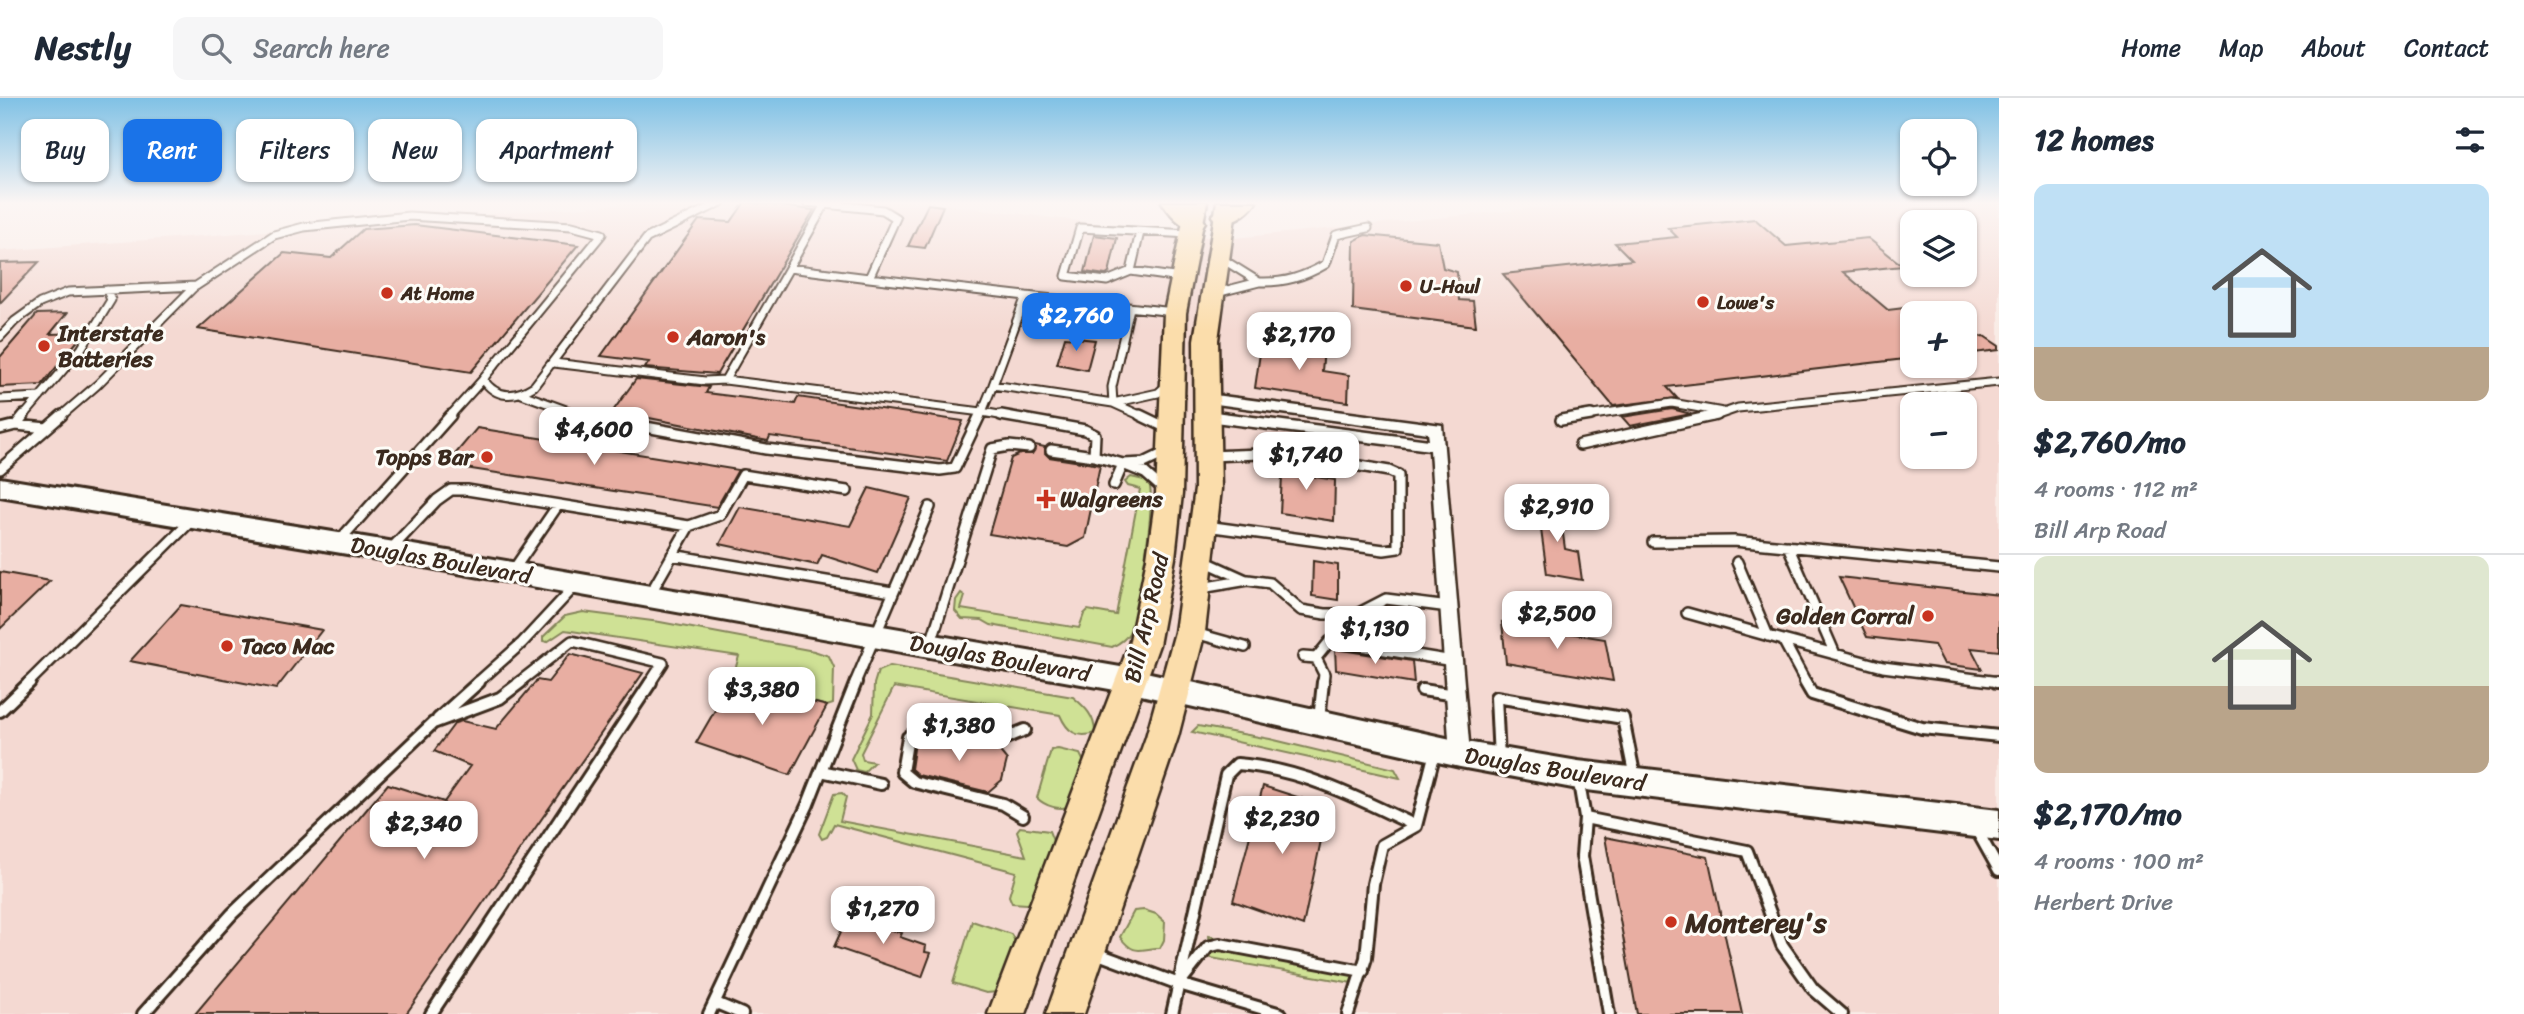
<!DOCTYPE html>
<html lang="en">
<head>
<meta charset="utf-8">
<style>
  :root { --surface:#fff; --page:#f6f6f7; --text:#1f2937; --muted:#747a83; --line:#e0e1e3; --accent:#1a73e8 }
  body { margin:0; font-family:Sriracha,sans-serif; background:var(--page); color:var(--text); height:100vh; display:flex; flex-direction:column; font-size:26px; white-space:nowrap }
  * { box-sizing:border-box; margin:0 }
  p { font-size:23px; color:var(--muted) }
  .icon { flex:none; width:38px; height:38px; fill:none; stroke:currentColor; stroke-width:2; stroke-linecap:round; stroke-linejoin:round }
  .map { position:relative; flex:1; overflow:hidden }
  .panel { display:flex; flex-direction:column; background:var(--surface); width:525px }
  .panel>* { flex:none }
  .top-card { position:absolute; left:21px; top:21px; width:665px; height:63px; display:flex; gap:14px }
  .fabs { position:absolute; left:1900px; top:21px; display:grid; gap:14px }
  .fabs a { display:grid; place-items:center; width:77px; height:77px; border-radius:14px; background:var(--surface); box-shadow:0 2px 5px #0004; font-size:35px }
  .price { position:absolute; translate:-50% -60px; padding:0 16px; border-radius:14px; background:#fff; color:#222; font-size:23px; line-height:46px; filter:drop-shadow(0 2px 4px #0008) }
  .price::after { content:''; position:absolute; left:50%; top:42px; width:21px; height:16px; margin-left:-10px; background:inherit; clip-path:polygon(0 0,100% 0,50% 100%) }
  .price.current { background:var(--accent); color:#fff }
  ul { padding:0; list-style:none }
  li { display:grid; align-content:center; gap:14px; height:371px; padding:0 35px }
  li+li { border-top:2px solid var(--line) }
  li span { display:grid; place-items:center; height:217px; border-radius:14px; color:#555 }
  li>.icon { margin-inline-start:auto }
  span .icon { width:126px; height:126px; fill:#fffc; stroke-width:1 }
  li b { font-size:30px }
  h2 { display:flex; justify-content:space-between; align-items:center; height:84px; padding:0 35px; font-size:30px }
  .pill { padding:0 24px; border-radius:14px; background:var(--surface); box-shadow:0 2px 5px #0004; font-size:24px; line-height:63px }
  .pill.current { background:var(--accent); color:#fff }
  header { display:flex; align-items:center; gap:42px; box-sizing:border-box; height:98px; padding:0 35px; background:var(--surface); border-bottom:2px solid var(--line) }
  header strong { font-size:33px }
  nav { display:flex; gap:38px; margin-inline-start:auto; font-size:24px }
  .search { width:490px; height:63px; background:var(--page); display:flex; align-items:center; gap:18px; box-sizing:border-box; padding:0 24px; border-radius:14px; color:var(--muted); font-size:26px }
  main { display:flex; flex:1; min-height:0 }
  .map>svg:first-child { display:block }
</style>
</head>
<body>
<header>
<strong>Nestly</strong>
<div class="search"><svg class="icon" aria-label="search" viewBox="0 0 24 24"><circle cx="10" cy="10" r="6"/><path d="M15 15l6 6"/></svg>Search here</div>
<nav><a>Home</a><a>Map</a><a>About</a><a>Contact</a></nav>
</header>
<main>
<div class="map">
<svg width="1999" height="916" viewBox="0 0 1999 916">
  <rect width="100%" height="100%" fill="#f9ece6"/>
  <filter id="ink" filterUnits="userSpaceOnUse"><feTurbulence type="fractalNoise" baseFrequency=".0143" numOctaves="2"/><feDisplacementMap in="SourceGraphic" scale="14" xChannelSelector="R" yChannelSelector="G"/><feConvolveMatrix kernelMatrix="1 2 1 2 8 2 1 2 1" color-interpolation-filters="sRGB"/></filter>
  <g filter="url(#ink)">
    <!-- built -->
    <path fill="#f4d9d2" fill-rule="evenodd" d="M651,104H925L1224,141L1597,104H1999V916H0V153ZM1913,124H1965V177H1913ZM1913,215H1965V268H1913ZM1913,306H1965V359H1913Z"/>
    <!-- green -->
    <path fill="#cfe195" stroke="#85865a" stroke-width="2" d="M1131,379L1148,383C1158,396 1138,517 1129,535C1126,541 1118,546 1112,549L991,527L982,522L962,521L955,513L956,502L961,495L965,498L961,511L1079,530L1084,516L1088,512L1116,517L1140,391L1128,388L1125,384Z
      M583,514L660,524L814,553L829,558L834,569L833,606L827,608L732,583L739,558L565,532L547,544L543,543V539L565,518Z
      M890,568L1073,599C1085,609 1095,618 1095,635C1076,641 1067,633 1060,617L894,589L861,655L863,662L874,664L864,674L856,672L851,661L873,616L874,586L878,573Z
      M1198,628L1270,641L1395,671L1400,680L1192,634Z
      M1058,651L1080,656L1086,668L1071,708C1060,713 1045,708 1037,700L1051,652Z
      M842,695L846,699L840,723L1026,758L1017,733L1020,729L1049,733L1055,748L1035,801L1027,806L1012,805L1009,798L1016,774L834,726L827,739L822,741L819,736L834,696Z
      M1144,812L1156,816L1165,824L1164,842L1160,850C1140,850 1135,859 1120,839L1134,813Z
      M972,823L1011,836L1015,843L998,894L986,895L953,885Z
      M1209,838L1356,867L1358,886L1211,860Z"/>
    <!-- building -->
    <path fill="#e8aea2" stroke="#3b2a1e" stroke-width="2" d="M745,104L814,112L717,276L645,270L649,264L601,258L699,122L731,124Z
      M928,106L943,108L925,150L908,148Z
      M1755,121L1786,148L1868,140L1903,168L1843,174L1888,212L1913,209V260L1667,289L1677,300L1613,308L1503,176L1632,162L1615,145L1677,139L1668,130Z
      M415,127L578,147L471,274L198,231L284,155L331,160L363,131Z
      M1094,137L1117,140L1109,175L1106,177L1085,174Z
      M1365,137L1438,144L1443,170L1457,174L1459,202L1473,203L1476,228L1353,212L1354,143Z
      M39,164L0,205V165Z
      M67,215L50,236L84,235L42,287L0,289V259L37,216Z
      M1984,238L1999,248V252L1965,256V240Z
      M1065,239L1095,242L1087,272L1057,266Z
      M1262,241L1324,250L1322,273L1349,277L1348,304L1255,290Z
      M636,281L709,289L706,295L795,306L798,299L963,323L947,363L770,338L768,343L613,313Z
      M1672,311L1691,316L1630,328L1622,319Z
      M477,330L738,372L717,409L446,367Z
      M1035,347L1045,349V355L1049,359L1100,367L1085,440L1068,449L989,436L1011,360L1020,356H1032Z
      M1283,362L1316,367L1315,379L1335,382L1334,423L1280,415Z
      M869,390L911,400L878,475L822,457L817,467L720,446L740,409L850,428Z
      M1537,402L1559,406L1565,451L1578,454L1582,482L1547,476Z
      M1313,463L1338,467V502L1312,498Z
      M0,474L50,483L0,531Z
      M1839,479L1999,497V553L1971,550L1982,571L1944,566L1934,547L1867,539Z
      M181,507L322,532L276,591L130,563Z
      M1502,524L1605,541L1613,583L1506,565Z
      M1335,551L1412,563L1414,585L1336,572Z
      M570,556L643,575L406,916H195L388,686L444,704L470,668L434,653L455,625L462,623L496,631L537,582L548,584Z
      M732,583L827,608L790,677L696,645Z
      M923,639L998,651L1007,662L1002,682L988,694L918,677L911,671L915,644Z
      M1263,688L1328,709L1303,828L1233,803Z
      M1605,739L1708,759L1742,916H1637Z
      M848,818L902,835L900,839L926,848L925,854L931,855L922,879L834,849Z"/>
    <g fill="none" stroke-linecap="round" stroke-linejoin="round">
      <defs>
        <path id="service-far2" d="M806,104L883,112L896,120L869,180L1026,198
          M789,170L825,106
          M1131,173L1140,134
          M1181,180L1131,173L1107,183L1066,178L1080,130L1190,136
          M1259,184C1284,185 1304,179 1326,166L1336,137L1368,130
          M1216,195L1259,184L1219,159
          M1130,210L1112,289L1113,305L993,287L1026,198L1174,214
          M0,239L15,223L40,205L68,194L196,188
          M554,265L705,283L725,282L982,314L980,319
          M725,282L789,170L869,180
          M993,287L982,314L1011,319
          M522,296L585,319
          M0,301L40,299
          M23,319L81,251L111,202L107,192
          M60,319L97,287L193,190L274,137L304,129L409,118L572,128L602,136L483,281C496,301 515,300 534,288L647,140L721,104
          M449,319L485,279
          M1144,319L1113,305L1158,295L1168,286
          M1580,319L1672,305L1723,314
          M1712,319L1738,310L1999,284"/>
        <path id="service-far1" d="M580,317L766,351L940,372L955,370L980,317
          M1001,317L1085,332L1095,337L1094,358
          M1140,317L1167,330
          M1561,322L1591,317
          M16,327L24,317
          M0,331L16,327L47,330
          M1580,347L1717,317
          M1051,352L1094,358L1123,366L1114,387
          M0,371L62,317
          M1163,391L1145,375L1123,366L1144,365L1167,354
          M689,428L720,417L743,377L847,393
          M1206,428L1384,452L1398,450V377L1389,373L1285,355L1209,358
          M339,443L451,317
          M1653,444L1734,443L1999,469
          M1788,448L1835,556
          M390,452L437,402L451,392H467L689,428L649,498
          M672,457L892,494
          M1204,463L1246,482
          M1737,464L1768,538
          M512,474L558,407
          M1201,490L1248,482L1270,485L1301,512L1325,516H1357L1386,501L1449,509
          M1687,515L1783,542L1806,585
          M1195,535L1245,549
          M1783,542L1883,569L1999,584
          M930,548L992,351L1009,348L1029,350
          M1303,559L1316,560
          M28,585L193,421
          M477,585L522,545L576,487
          M518,585L572,543L663,565L650,585
          M855,585L930,409
          M1323,585L1324,576L1316,560L1330,543L1453,563"/>
        <path id="service" d="M1805,584L1812,596L1922,630L1999,638
          M1996,584H1999
          M1422,592L1455,597
          M0,613L30,584
          M438,621L479,584
          M1319,622L1323,584
          M1499,661L1496,599L1623,620L1635,680
          M821,673L881,686
          M1578,679L1585,720L1582,758L1609,916
          M1023,718L1003,706L914,684L902,674L908,639L921,631L998,643L1025,632
          M1585,720L1747,753L1782,847L1813,891L1842,916
          M1975,729L1999,772
          M1093,854L1179,886L1281,916
          M1182,882L1208,849L1220,846L1363,873
          M716,905L742,916
          M143,916L232,816L433,625L500,600L521,584
          M431,916L651,584
          M709,916L808,706L856,584
          M1172,916L1226,677L1237,666C1302,671 1358,700 1416,728
          M1348,916L1366,860L1373,786L1382,747L1416,728L1435,654"/>
        <path id="minor" d="M1207,296L1442,327L1470,656L1467,662L1460,665L1453,662L1450,656L1430,352L1207,323L1199,318L1207,313L1429,342L1428,335L1202,304L1199,301Z"/>
        <path id="secondary" d="M0,380L413,447L1132,571L1460,643L1578,663L1999,712V742L1578,691L1460,669L1132,595L413,467L0,398Z"/>
        <path id="primary" d="M1187,104H1207L1186,215L1182,396L1175,460L1159,547L1026,916H988L1129,547L1147,460L1156,396L1164,215Z
          M1217,104H1237L1218,242L1221,391L1205,534L1178,639L1084,916H1046L1146,639L1175,534L1195,391L1194,242Z"/>
        <path id="motorway" d="M1162,104H1188L1205,124L1202,129C1183,134 1172,118 1162,104Z
          M1228,104H1256C1247,117 1231,127 1216,123L1212,118Z"/>
      </defs>
      <!-- service-far2 casing -->
      <use href="#service-far2" stroke="#3b2a1e" stroke-width="11"/>
      <!-- service-far1 casing -->
      <use href="#service-far1" stroke="#3b2a1e" stroke-width="14"/>
      <!-- service casing -->
      <use href="#service" stroke="#3b2a1e" stroke-width="16"/>
      <!-- minor casing -->
      <use href="#minor" stroke="#3b2a1e" stroke-width="5"/>
      <!-- secondary casing -->
      <use href="#secondary" stroke="#3b2a1e" stroke-width="6"/>
      <!-- primary casing -->
      <use href="#primary" stroke="#3b2a1e" stroke-width="5"/>
      <!-- motorway casing -->
      <use href="#motorway" stroke="#3b2a1e" stroke-width="5"/>
      <!-- service-far2 -->
      <use href="#service-far2" stroke="#fdfcf7" stroke-width="7"/>
      <!-- service-far1 -->
      <use href="#service-far1" stroke="#fdfcf7" stroke-width="9"/>
      <!-- service -->
      <use href="#service" stroke="#fdfcf7" stroke-width="10"/>
      <!-- minor -->
      <use href="#minor" fill="#fdfcf7" fill-rule="evenodd"/>
      <!-- secondary -->
      <use href="#secondary" fill="#fdfcf7" fill-rule="evenodd"/>
      <!-- primary -->
      <use href="#primary" fill="#fbddab" fill-rule="evenodd"/>
      <!-- motorway -->
      <use href="#motorway" fill="#fbddab" fill-rule="evenodd"/>
    </g>
  </g>
  <!-- sky -->
  <linearGradient id="sky" x2="0" y2="1"><stop stop-color="#80c1e5"/><stop offset="0.45" stop-color="#fcf6f4"/><stop offset="1" stop-color="#fcf6f4" stop-opacity="0"/></linearGradient>
  <rect width="1999" height="233" fill="url(#sky)"/>
  <!-- markers -->
  <g fill="#c8321e" stroke="#fdfcf7" stroke-width="2.5">
    <circle cx="1406" cy="188" r="7"/>
    <circle cx="387" cy="195" r="7"/>
    <circle cx="1703" cy="204" r="7"/>
    <circle cx="673" cy="239" r="7"/>
    <circle cx="44" cy="248" r="7"/>
    <circle cx="487" cy="359" r="7"/>
    <path d="M1042.5 390.5h7v7h7v7h-7v7h-7v-7h-7v-7h7z"/>
    <circle cx="1928" cy="518" r="7"/>
    <circle cx="227" cy="548" r="7"/>
    <circle cx="1671" cy="824" r="7"/>
  </g>
  <g text-anchor="middle" stroke-width="6" stroke-linejoin="round" paint-order="stroke">
    <!-- far-poi labels -->
    <g font-size="19" font-weight="bold" fill="#3b2a1e" stroke="#fdfcf7" text-anchor="start">
      <text x="1420" y="195">U-Haul</text>
      <text x="401" y="202">At Home</text>
      <text x="1717" y="211">Lowe's</text>
    </g>
    <!-- poi labels -->
    <g font-size="23" font-weight="bold" fill="#3b2a1e" stroke="#fdfcf7" text-anchor="start">
      <text x="58" y="243">Interstate<tspan x="58" dy="26">Batteries</tspan></text>
      <text x="687" y="247">Aaron's</text>
      <text x="473" y="367" text-anchor="end">Topps Bar</text>
      <text x="1060" y="409">Walgreens</text>
      <text x="1914" y="526" text-anchor="end">Golden Corral</text>
      <text x="241" y="556">Taco Mac</text>
    </g>
    <!-- street labels -->
    <g font-size="23" fill="#3b2a1e" stroke="#fdfcf7">
      <text transform="translate(441 462) rotate(10)" y="8">Douglas Boulevard</text>
      <text transform="translate(1146 520) rotate(-77)" y="8">Bill Arp Road</text>
      <text transform="translate(1000 560) rotate(10)" y="8">Douglas Boulevard</text>
      <text transform="translate(1555 671) rotate(9)" y="8">Douglas Boulevard</text>
    </g>
    <!-- near-poi labels -->
    <g font-size="28" font-weight="bold" fill="#3b2a1e" stroke="#fdfcf7" text-anchor="start">
      <text x="1685" y="834">Monterey's</text>
    </g>
  </g>
</svg>
<div class="fabs">
<a><svg class="icon" aria-label="locate" viewBox="0 0 24 24"><circle cx="12" cy="12" r="6"/><path d="M12 2v4M12 18v4M2 12h4M18 12h4"/></svg></a>
<a><svg class="icon" aria-label="layers" viewBox="0 0 24 24"><path d="M12 4l9 5-9 5-9-5zM3 14l9 5 9-5"/></svg></a>
<a>+</a>
<a>−</a>
</div>
<b class="price current" style="left:1076px;top:255px">$2,760</b>
<b class="price" style="left:1299px;top:274px">$2,170</b>
<b class="price" style="left:594px;top:369px">$4,600</b>
<b class="price" style="left:1306px;top:394px">$1,740</b>
<b class="price" style="left:1557px;top:446px">$2,910</b>
<b class="price" style="left:1557px;top:553px">$2,500</b>
<b class="price" style="left:1375px;top:568px">$1,130</b>
<b class="price" style="left:762px;top:629px">$3,380</b>
<b class="price" style="left:959px;top:665px">$1,380</b>
<b class="price" style="left:1282px;top:758px">$2,230</b>
<b class="price" style="left:424px;top:763px">$2,340</b>
<b class="price" style="left:883px;top:848px">$1,270</b>
<div class="top-card">
<a class="pill">Buy</a>
<a class="pill current">Rent</a>
<a class="pill">Filters</a>
<a class="pill">New</a>
<a class="pill">Apartment</a>
</div>
</div>
<section class="panel">
<h2>12 homes<svg class="icon" aria-label="filters" viewBox="0 0 24 24"><path d="M4 7h16M4 17h16"/><circle cx="9" cy="7" r="2"/><circle cx="15" cy="17" r="2"/></svg></h2>
<ul>
<li><span style="background:linear-gradient(#bfe0f5 75%,#b9a48a 0)"><svg class="icon" aria-label="home" viewBox="0 0 24 24"><path d="M3 11l9-7 9 7M6 9v11h12V9"/></svg></span><div><b>$2,760/mo</b><p>4 rooms · 112 m²</p><p>Bill Arp Road</p></div></li>
<li><span style="background:linear-gradient(#dfe7d0 60%,#b9a48a 0)"><svg class="icon" aria-label="home" viewBox="0 0 24 24"><path d="M3 11l9-7 9 7M6 9v11h12V9"/></svg></span><div><b>$2,170/mo</b><p>4 rooms · 100 m²</p><p>Herbert Drive</p></div></li>
</ul>
</section>
</main>
</body>
</html>
